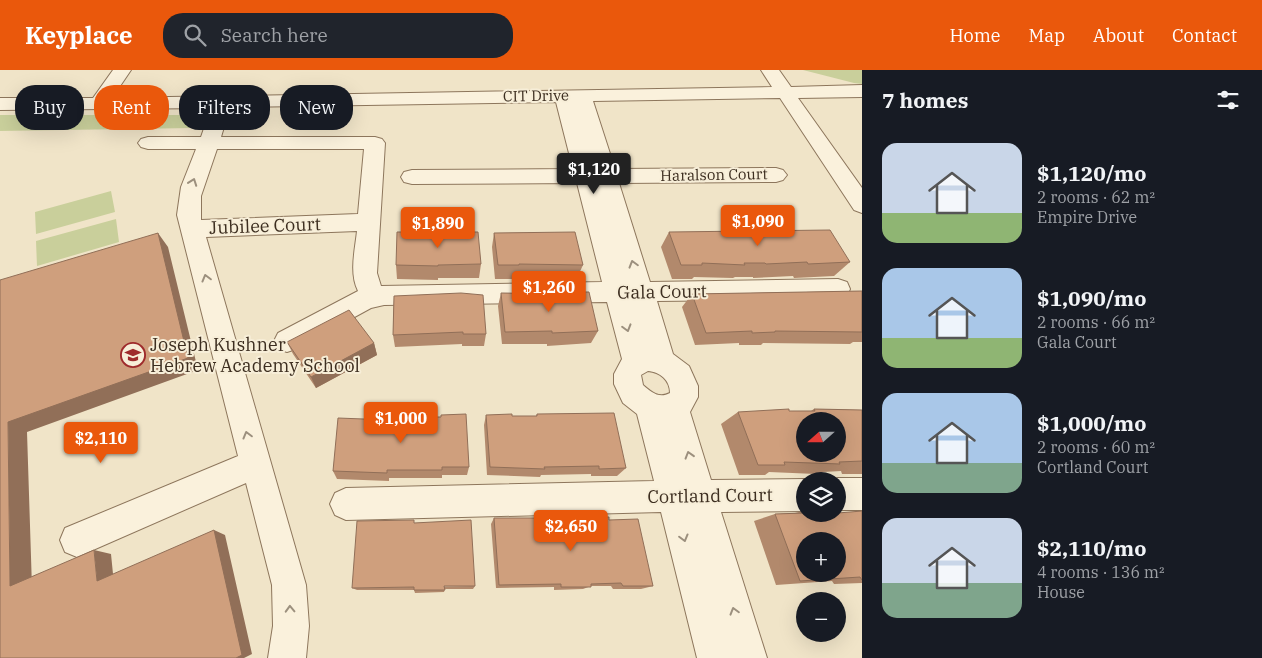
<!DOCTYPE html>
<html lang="en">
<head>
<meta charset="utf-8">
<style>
  :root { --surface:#171b24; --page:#20242c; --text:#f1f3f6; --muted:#9ea1a6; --accent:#ea580c }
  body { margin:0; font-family:"IBM Plex Serif",serif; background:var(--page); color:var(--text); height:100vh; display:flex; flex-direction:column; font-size:19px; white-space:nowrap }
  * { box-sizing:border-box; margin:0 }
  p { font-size:16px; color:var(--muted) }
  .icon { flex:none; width:28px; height:28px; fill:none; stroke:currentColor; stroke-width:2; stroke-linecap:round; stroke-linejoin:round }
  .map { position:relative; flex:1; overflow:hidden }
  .drawer { display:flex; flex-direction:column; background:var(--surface); width:400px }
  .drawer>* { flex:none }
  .top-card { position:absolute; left:15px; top:15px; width:475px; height:45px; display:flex; gap:10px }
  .needle { width:32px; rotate:249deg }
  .buttons { position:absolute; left:796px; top:342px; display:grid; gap:10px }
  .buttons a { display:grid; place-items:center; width:50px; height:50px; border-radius:50%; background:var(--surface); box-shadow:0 5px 20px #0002; font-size:25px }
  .price { position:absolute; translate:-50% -42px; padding:0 11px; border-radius:5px; background:var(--accent); color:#fff; font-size:16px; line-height:32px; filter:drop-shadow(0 1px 2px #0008) }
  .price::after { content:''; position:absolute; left:50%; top:30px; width:15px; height:11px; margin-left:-8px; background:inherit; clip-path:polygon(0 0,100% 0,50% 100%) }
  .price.selected { background:#222; color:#fff }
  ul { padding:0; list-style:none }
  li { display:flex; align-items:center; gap:15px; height:125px; padding:0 20px }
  li span { display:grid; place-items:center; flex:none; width:140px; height:100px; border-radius:15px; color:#555 }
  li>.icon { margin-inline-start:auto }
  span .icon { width:60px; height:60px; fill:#fffc; stroke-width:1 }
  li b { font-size:21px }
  h2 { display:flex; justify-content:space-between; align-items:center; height:60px; padding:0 20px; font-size:21px }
  .chip { padding:0 18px; border-radius:20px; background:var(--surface); box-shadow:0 5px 20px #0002; font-size:18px; line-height:45px }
  .chip.selected { background:var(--accent); color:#fff }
  header { display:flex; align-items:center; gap:30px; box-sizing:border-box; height:70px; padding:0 25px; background:var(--accent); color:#fff }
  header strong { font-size:24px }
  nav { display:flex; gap:28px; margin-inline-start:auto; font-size:18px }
  .search { width:350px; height:45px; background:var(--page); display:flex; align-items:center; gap:12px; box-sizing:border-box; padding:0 18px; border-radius:20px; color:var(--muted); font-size:19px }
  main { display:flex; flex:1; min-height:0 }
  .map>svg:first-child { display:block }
</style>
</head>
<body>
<header>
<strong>Keyplace</strong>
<div class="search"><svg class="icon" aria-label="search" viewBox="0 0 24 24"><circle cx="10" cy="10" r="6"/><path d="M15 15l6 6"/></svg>Search here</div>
<nav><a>Home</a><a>Map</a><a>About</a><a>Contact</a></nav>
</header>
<main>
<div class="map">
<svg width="862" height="588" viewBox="0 0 862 588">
  <rect width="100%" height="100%" fill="#f0e4c8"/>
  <!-- green -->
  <path fill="#c9cf9b" d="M803,0H862V14L854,13Z
    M0,45H192V58L0,61Z
    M111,121L115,142L36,164L35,142Z
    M116,149L119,172L37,196L36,171Z"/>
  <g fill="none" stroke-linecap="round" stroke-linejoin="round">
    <defs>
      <path id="minor" d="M113,0H131L112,28L772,17L761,0H779L791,17L862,15V27L798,28L862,118V143L854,140L780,28L593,31L615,99L776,98L783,100L787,105L783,110L776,112L619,113L650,212L838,209L847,212L850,219L847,226L838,229L657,231L673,284L689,296L698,316V327L690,342L711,410L805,409L810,411H805V441L721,442L767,588H697L661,442L346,450L335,445L330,434L335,423L346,418L654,411L637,344L623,333L614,314V304L622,289L607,232L384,235L371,238L296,279L287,282L278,279L274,271L278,263L358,221C349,203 355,180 357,161L206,167L306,515L309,556L306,588H268L273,556L272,515L246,413L77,487L65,482L60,470L65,458L238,386L177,145L181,117L196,79H148L141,77L138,73L141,69L148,67H201L211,38L0,40V28H93ZM556,32L573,99L412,100L404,102L401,107L404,112L412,114L577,113L602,212L381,216L377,203L385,73L382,69L375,67H221L230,37ZM217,79H364L358,144L201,150V126ZM648,301C660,302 670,310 670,323C659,329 651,322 643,315L641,305Z
        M838,408H862V440H838V411H830Z"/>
    </defs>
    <!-- minor casing -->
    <use href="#minor" stroke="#8d765c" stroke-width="2"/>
    <!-- minor -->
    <use href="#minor" fill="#faf1dc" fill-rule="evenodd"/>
  </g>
  <!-- wall -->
  <path fill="#b2896c" d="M669,162L850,192L834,206L794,208L793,206L753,208V207H735L733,208L694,207L692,209H672L661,177Z
    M494,163L583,195L577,208L516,207V209H495L492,177Z
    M481,194L479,208H438V210L397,209L396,195Z
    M862,221V272H853L850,274L763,273L761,275H739V273L695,275L682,237L692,224Z
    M567,222L598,261L591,273L547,276V274H502L498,236L501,223L567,224Z
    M394,226L486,264L484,276H462V274L395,277L393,265Z
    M287,272L374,273L377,285L316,318L293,284Z
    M814,339L862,340V404H842L841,401L823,402L816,404L769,402L765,405H739L721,354L738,342L811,341Z
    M537,344L626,398L617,406H591V404L541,405L540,407L487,405L484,355L486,345L512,346H536Z
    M389,350L469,397L467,405H442V408H389V411L337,409L333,401Z
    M803,441L838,444L862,441V513L834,514L832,511L776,515L754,451L775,444L795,443Z
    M494,448L552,450H609L653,516L641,519H613L611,516H591L583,519L554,520V517L496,518L491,454Z
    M475,516L473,519H445L444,522L415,523L414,520H357L352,518Z"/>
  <!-- shaded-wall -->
  <path fill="#916f58" d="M158,163L168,177L198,300L27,362L32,518L10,516L8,352Z
    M374,273L377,285L316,318L311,307Z
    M214,460L225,465L252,584L244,588H236Z
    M94,480L111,484L114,514L97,511Z"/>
  <!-- building -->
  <path fill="#cf9f7d" stroke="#916f58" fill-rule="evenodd" d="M830,160L850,192L808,194L807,192L766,194L765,193H744L745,195L702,193V195H681L669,162Z
    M397,162H478L481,194L438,195V196L396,195Z
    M575,162L583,195L519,194V195H498L494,163Z
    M158,163L188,288L8,352L10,516L94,480L97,511L214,460L242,585L236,588H0V210Z
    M862,221V262L775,261V262L752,263V261L706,263L692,224Z
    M567,222H589L598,261L552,263V261L505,262L501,223L568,224Z
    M461,223L483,225L486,264H463V262L393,265L394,226Z
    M349,240L374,273L311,307L287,272Z
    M789,339V341H815L814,339L862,340V391L839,392L840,394L784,392L785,395H758L738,342ZM805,351H838V384H805Z
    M614,343L626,398L599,399V396L544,397L545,399L490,397L486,345L512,344V346H537V344Z
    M466,344L469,397H442V400H387V403L333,401L338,348L389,350V347H441V345Z
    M803,441H805V444H838V443L862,441V510L860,507L800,511L775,444L804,443ZM805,471H838V504H805Z
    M609,447V450L638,449L653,516H623L621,513L591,514V517H561V514L499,515L494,448H552V450Z
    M414,450V453L471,450L475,516H444L445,520H414V517L352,518L357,451Z"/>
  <!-- one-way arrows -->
  <defs><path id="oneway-chevron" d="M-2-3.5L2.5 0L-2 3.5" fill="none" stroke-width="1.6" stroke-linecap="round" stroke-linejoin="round" transform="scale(1.25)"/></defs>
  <g stroke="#9c907e">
    <use href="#oneway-chevron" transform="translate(193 112) rotate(-70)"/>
    <use href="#oneway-chevron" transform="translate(633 194) rotate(-106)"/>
    <use href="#oneway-chevron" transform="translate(206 208) rotate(-105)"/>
    <use href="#oneway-chevron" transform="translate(627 258) rotate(74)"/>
    <use href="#oneway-chevron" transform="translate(247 365) rotate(-105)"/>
    <use href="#oneway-chevron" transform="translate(689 385) rotate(-107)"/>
    <use href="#oneway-chevron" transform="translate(684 468) rotate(75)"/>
    <use href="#oneway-chevron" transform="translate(290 539) rotate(-92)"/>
    <use href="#oneway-chevron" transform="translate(734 541) rotate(-106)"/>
  </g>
  <!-- icons -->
  <defs>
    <symbol id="school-ring" viewBox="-11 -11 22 22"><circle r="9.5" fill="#f7eed8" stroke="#9e2a2b" stroke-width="1.5"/><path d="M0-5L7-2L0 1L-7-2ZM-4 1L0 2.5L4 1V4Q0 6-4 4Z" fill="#9e2a2b"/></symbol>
  </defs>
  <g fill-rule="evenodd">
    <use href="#school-ring" x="119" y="271" width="28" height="28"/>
  </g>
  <g text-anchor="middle" stroke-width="4" stroke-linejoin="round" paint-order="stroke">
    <!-- far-street labels -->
    <g font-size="15" fill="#3d2e20" stroke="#f7eed8">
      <text transform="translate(536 26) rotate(-1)" y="5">CIT Drive</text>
      <text transform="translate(714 105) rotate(-1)" y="5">Haralson Court</text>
    </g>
    <!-- street labels -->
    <g font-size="18" fill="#3d2e20" stroke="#f7eed8">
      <text transform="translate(265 156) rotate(-2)" y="6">Jubilee Court</text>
      <text transform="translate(662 222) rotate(-1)" y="6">Gala Court</text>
      <text transform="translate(710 426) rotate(-1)" y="6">Cortland Court</text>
    </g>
    <!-- poi labels -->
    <g font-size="18" fill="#3d2e20" stroke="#f7eed8" text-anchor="start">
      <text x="150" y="281">Joseph Kushner<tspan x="150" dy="21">Hebrew Academy School</tspan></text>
    </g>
  </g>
</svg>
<div class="buttons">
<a><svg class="needle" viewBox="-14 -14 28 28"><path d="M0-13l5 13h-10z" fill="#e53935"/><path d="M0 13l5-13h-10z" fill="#9ea1a6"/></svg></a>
<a><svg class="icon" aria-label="layers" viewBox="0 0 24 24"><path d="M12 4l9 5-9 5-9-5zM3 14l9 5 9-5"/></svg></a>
<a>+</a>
<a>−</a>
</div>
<b class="price selected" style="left:594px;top:125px">$1,120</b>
<b class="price" style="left:758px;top:177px">$1,090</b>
<b class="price" style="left:438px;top:179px">$1,890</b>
<b class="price" style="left:549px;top:243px">$1,260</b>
<b class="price" style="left:401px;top:374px">$1,000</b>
<b class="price" style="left:101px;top:394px">$2,110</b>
<b class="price" style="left:571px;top:482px">$2,650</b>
<div class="top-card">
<a class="chip">Buy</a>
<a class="chip selected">Rent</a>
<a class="chip">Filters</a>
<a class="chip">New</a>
</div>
</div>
<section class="drawer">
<h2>7 homes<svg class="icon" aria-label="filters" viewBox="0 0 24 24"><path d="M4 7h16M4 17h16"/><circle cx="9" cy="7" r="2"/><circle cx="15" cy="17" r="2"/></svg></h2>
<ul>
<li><span style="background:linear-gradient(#c9d6e8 70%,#8fb573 0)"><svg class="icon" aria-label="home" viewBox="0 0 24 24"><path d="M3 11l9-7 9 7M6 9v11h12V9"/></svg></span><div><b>$1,120/mo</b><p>2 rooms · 62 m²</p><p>Empire Drive</p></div></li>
<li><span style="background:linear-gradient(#a9c7e8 70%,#8fb573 0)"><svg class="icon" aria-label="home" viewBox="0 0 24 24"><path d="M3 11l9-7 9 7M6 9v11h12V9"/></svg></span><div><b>$1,090/mo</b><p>2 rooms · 66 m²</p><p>Gala Court</p></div></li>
<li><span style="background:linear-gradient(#a9c7e8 70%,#7fa58c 0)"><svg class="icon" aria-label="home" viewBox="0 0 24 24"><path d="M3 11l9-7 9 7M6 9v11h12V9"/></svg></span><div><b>$1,000/mo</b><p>2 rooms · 60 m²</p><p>Cortland Court</p></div></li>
<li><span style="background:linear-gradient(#c9d6e8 65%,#7fa58c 0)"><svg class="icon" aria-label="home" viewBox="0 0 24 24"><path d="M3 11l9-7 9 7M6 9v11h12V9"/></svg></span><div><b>$2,110/mo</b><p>4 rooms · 136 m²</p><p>House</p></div></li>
</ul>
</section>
</main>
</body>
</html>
